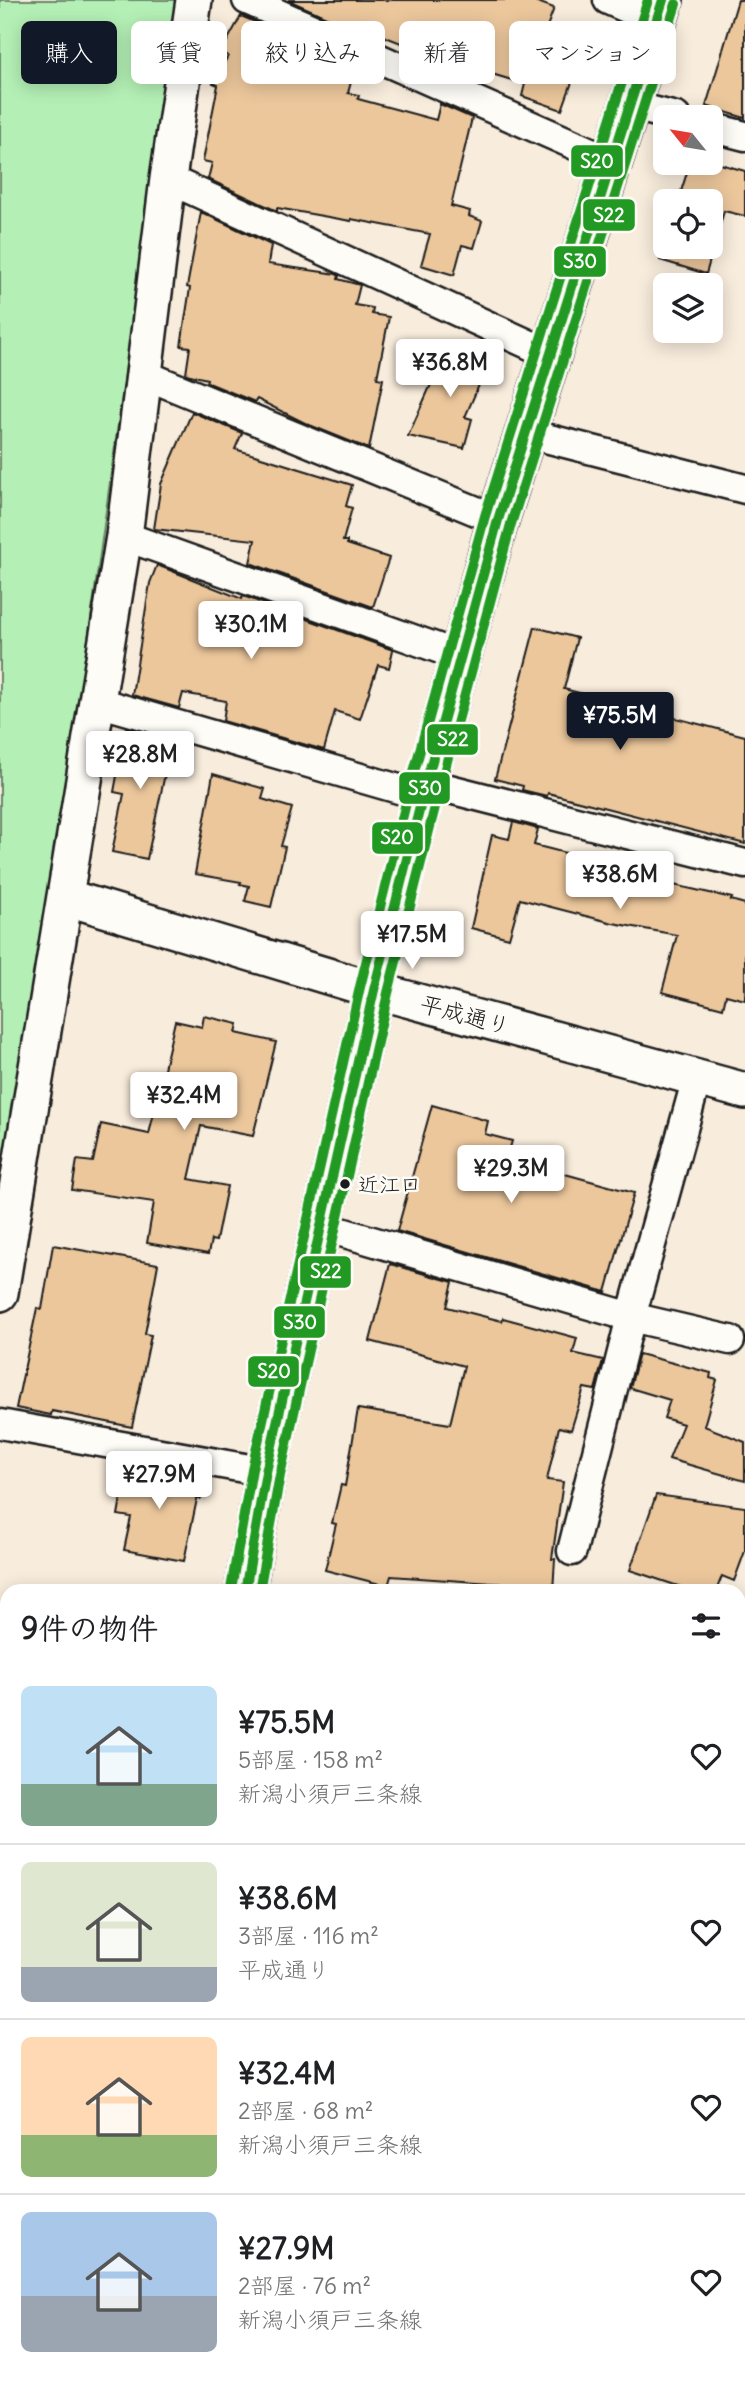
<!DOCTYPE html>
<html lang="ja">
<head>
<meta charset="utf-8">
<style>
  :root { --surface:#fff; --page:#f2f2f2; --text:#202124; --muted:#757577; --line:#e0e0e0; --accent:#111827 }
  body { margin:0; font-family:Delius,"Klee One",sans-serif; background:var(--page); color:var(--text); height:100vh; display:flex; flex-direction:column; font-size:26px; white-space:nowrap }
  * { box-sizing:border-box; margin:0 }
  p { font-size:23px; color:var(--muted) }
  .icon { flex:none; width:38px; height:38px; fill:none; stroke:currentColor; stroke-width:2; stroke-linecap:round; stroke-linejoin:round }
  .map { position:relative; flex:1; overflow:hidden }
  .sheet { position:absolute; left:0px; top:1584px; width:746px; height:800px; display:flex; flex-direction:column; background:var(--surface); border-radius:21px 21px 0 0; box-shadow:0 4px 18px #0003 }
  .sheet>* { flex:none }
  .guide { position:absolute; left:21px; top:21px; width:704px; height:63px; display:flex; gap:14px }
  .needle { width:46px; rotate:300deg }
  .buttons { position:absolute; left:653px; top:105px; display:grid; gap:14px }
  .buttons a { display:grid; place-items:center; width:70px; height:70px; border-radius:10px; background:var(--surface); box-shadow:0 4px 18px #0003; font-size:35px }
  .price { position:absolute; translate:-50% -60px; padding:0 16px; border-radius:7px; background:#fff; color:#222; font-size:23px; line-height:46px; filter:drop-shadow(0 2px 4px #0008) }
  .price::after { content:''; position:absolute; left:50%; top:42px; width:21px; height:16px; margin-left:-10px; background:inherit; clip-path:polygon(0 0,100% 0,50% 100%) }
  .price.active { background:var(--accent); color:#fff }
  ul { padding:0; list-style:none }
  li { display:flex; align-items:center; gap:21px; height:175px; padding:0 21px }
  li+li { border-top:2px solid var(--line) }
  li span { display:grid; place-items:center; flex:none; width:196px; height:140px; border-radius:10px; color:#555 }
  li>.icon { margin-inline-start:auto }
  span .icon { width:84px; height:84px; fill:#fffc; stroke-width:1 }
  li b { font-size:30px }
  h2 { display:flex; justify-content:space-between; align-items:center; height:84px; padding:0 21px; font-size:30px }
  .pill { padding:0 24px; border-radius:10px; background:var(--surface); box-shadow:0 4px 18px #0003; font-size:24px; line-height:63px }
  .pill.active { background:var(--accent); color:#fff }
  .map>svg:first-child { display:block }
</style>
</head>
<body>
<div class="map">
<svg width="745" height="2383" viewBox="0 0 745 2383">
  <rect width="100%" height="100%" fill="#f8ecdc"/>
  <filter id="ink" filterUnits="userSpaceOnUse"><feTurbulence type="fractalNoise" baseFrequency=".0143" numOctaves="2"/><feDisplacementMap in="SourceGraphic" scale="14" xChannelSelector="R" yChannelSelector="G"/><feConvolveMatrix kernelMatrix="1 2 1 2 8 2 1 2 1" color-interpolation-filters="sRGB"/></filter>
  <g filter="url(#ink)">
    <!-- green -->
    <path fill="#b4f0b5" stroke="#688668" stroke-width="2" d="M0,0H177L58,856L0,1208Z"/>
    <!-- building -->
    <path fill="#ecc79c" stroke="#1c1c1c" stroke-width="2" d="M288,0H532L554,8L545,32L585,46L562,110L522,96L525,84L442,59L368,30L367,35Z
      M738,0H745V118L706,106Z
      M241,16L297,40L281,69L351,82L348,93L359,95L358,99L436,120L440,104L472,118L451,206L470,211L469,216L482,221L474,248L462,245L454,275L421,265L430,234L351,219V221L277,208V211L208,179L212,163L203,161L218,85L213,83L228,56L221,52Z
      M710,161L745,171V216L724,211L706,274L660,260L665,242V247H710V201H678L690,163Z
      M201,212L271,245L268,264L336,274L339,276L338,279L360,285L355,305L373,308L372,314L389,317L377,378L383,379L369,449L307,424L257,399L255,402L206,382L207,379L186,374L190,347L181,346L190,288L187,287Z
      M449,344L489,362L465,417L472,419L464,448L408,436Z
      M192,412L242,433L235,449L352,485L346,506L352,508L343,541H347V544L389,558L373,607L250,563L255,540L154,529L161,484Z
      M157,565L242,599L243,596L393,650L389,668L378,665L360,719L335,711L324,750L223,721L226,701L183,693L179,708L132,695L150,583Z
      M535,627L577,638L564,689L745,736V844L548,793L547,796L522,790L523,786L495,779Z
      M126,728L172,741L147,859L112,852L124,794L114,792Z
      M213,774L265,789L262,799L292,808L281,846L285,847L271,907L245,901L249,886L240,884L241,882L195,874Z
      M513,822L538,829L534,845L613,865L611,871L732,898L731,900L745,904V1000L726,995L723,1008L662,992L677,935L613,923L520,899L509,938L471,928L492,835L509,839Z
      M204,1016L238,1024L236,1033L276,1042L253,1136L201,1126L189,1179L227,1186L216,1241L211,1240L208,1254L147,1243L154,1202L72,1190L77,1160L93,1162L101,1124L149,1134L175,1021L202,1027Z
      M432,1105L488,1121L485,1134L512,1141L507,1158L634,1193L606,1292L397,1231Z
      M53,1245L158,1264L145,1334L151,1335L132,1427L52,1411L51,1415L16,1408L37,1308L42,1309Z
      M390,1264L453,1282L447,1307L502,1321L503,1318L577,1338L573,1353L603,1360L595,1390L584,1388L571,1430L559,1427L547,1480L563,1482L552,1559H555L553,1591H504L505,1584L391,1576L388,1586L325,1570L336,1524L332,1523L341,1485L345,1486L358,1409L450,1424L464,1366L370,1341Z
      M639,1354L711,1373L710,1378L717,1380L704,1426L745,1442V1481L669,1459L683,1424L664,1418L670,1400L630,1388Z
      M127,1464L205,1478L201,1499H197L184,1561L124,1550L131,1517L118,1515Z
      M656,1495L745,1507V1551L734,1581L722,1576L716,1591H693L630,1570Z"/>
    <g fill="none" stroke-linecap="round" stroke-linejoin="round">
      <defs>
        <path id="minor" d="M247,0L611,161
          M608,0L656,21
          M629,105L676,117
          M710,127L745,136
          M168,179L550,354
          M143,374L498,520
          M526,433L745,489
          M124,536L460,656
          M98,702L423,796
          M426,783L745,864
          M321,1226L631,1317L730,1340
          M0,1424L266,1472
          M572,1551L631,1317L697,1078
          M738,1756H745
          M738,2320L745,2322
          M438,2376V2383"/>
        <path id="tertiary" d="M65,897L374,990L745,1091
          M0,1293L124,536L168,179L194,0"/>
        <path id="primary" d="M245,1591L266,1472L374,990L426,783L498,520L663,0
          M125,2383V2376"/>
      </defs>
      <!-- minor casing -->
      <use href="#minor" stroke="#1c1c1c" stroke-width="33"/>
      <!-- tertiary casing -->
      <use href="#tertiary" stroke="#1c1c1c" stroke-width="40"/>
      <!-- primary casing -->
      <use href="#primary" stroke="#1c1c1c" stroke-width="44"/>
      <!-- minor -->
      <use href="#minor" stroke="#fdfcf7" stroke-width="28"/>
      <!-- tertiary -->
      <use href="#tertiary" stroke="#fdfcf7" stroke-width="35"/>
      <!-- primary -->
      <use href="#primary" stroke="#fdfcf7" stroke-width="38"/>
      <defs>
        <path id="bus-1" d="M245,1591L266,1472L374,990L426,783L498,520L663,0"/>
        <path id="bus-2" d="M259,1591L280,1475L388,993L440,787L511,524L676,4"/>
        <path id="bus-3" d="M231,1589L252,1469L360,987L412,779L485,516L648,0"/>
      </defs>
      <!-- bus-1 casing -->
      <use href="#bus-1" stroke="#fdfcf7" stroke-width="16"/>
      <!-- bus-2 casing -->
      <use href="#bus-2" stroke="#fdfcf7" stroke-width="16"/>
      <!-- bus-3 casing -->
      <use href="#bus-3" stroke="#fdfcf7" stroke-width="16"/>
      <!-- bus-1 -->
      <use href="#bus-1" stroke="#292" stroke-width="10"/>
      <!-- bus-2 -->
      <use href="#bus-2" stroke="#292" stroke-width="10"/>
      <!-- bus-3 -->
      <use href="#bus-3" stroke="#292" stroke-width="10"/>
    </g>
  </g>
  <!-- markers -->
  <circle fill="#1c1c1c" stroke="#fdfcf7" stroke-width="2.5" cx="345" cy="1184" r="6"/>
  <g text-anchor="middle" stroke-width="5" stroke-linejoin="round" paint-order="stroke">
    <!-- bus labels -->
    <g font-size="21" fill="#1c1c1c" stroke="#fdfcf7" text-anchor="start">
      <text x="358" y="1192">近江口</text>
    </g>
    <!-- street labels -->
    <g font-size="23" fill="#1c1c1c" stroke="#fdfcf7">
      <text transform="translate(465 1015) rotate(15)" y="8">平成通り</text>
    </g>
  </g>
  <g stroke="#fdfcf7" stroke-width="2.5">
    <rect x="570" y="144" width="54" height="34" rx="7" fill="#292"/>
    <rect x="582" y="198" width="54" height="34" rx="7" fill="#292"/>
    <rect x="553" y="245" width="54" height="33" rx="7" fill="#292"/>
    <rect x="426" y="723" width="53" height="33" rx="7" fill="#292"/>
    <rect x="398" y="771" width="53" height="34" rx="7" fill="#292"/>
    <rect x="371" y="821" width="53" height="34" rx="7" fill="#292"/>
    <rect x="299" y="1255" width="53" height="34" rx="7" fill="#292"/>
    <rect x="273" y="1305" width="53" height="34" rx="7" fill="#292"/>
    <rect x="247" y="1355" width="53" height="33" rx="7" fill="#292"/>
  </g>
  <g font-size="19" text-anchor="middle" font-weight="bold" fill="#fff">
    <text x="597" y="168">S20</text>
    <text x="609" y="222">S22</text>
    <text x="580" y="268">S30</text>
    <text x="453" y="746">S22</text>
    <text x="425" y="795">S30</text>
    <text x="397" y="844">S20</text>
    <text x="326" y="1278">S22</text>
    <text x="300" y="1329">S30</text>
    <text x="274" y="1378">S20</text>
  </g>
</svg>
<div class="buttons">
<a><svg class="needle" viewBox="-14 -14 28 28"><path d="M0-13l5 13h-10z" fill="#e53935"/><path d="M0 13l5-13h-10z" fill="#757577"/></svg></a>
<a><svg class="icon" aria-label="locate" viewBox="0 0 24 24"><circle cx="12" cy="12" r="6"/><path d="M12 2v4M12 18v4M2 12h4M18 12h4"/></svg></a>
<a><svg class="icon" aria-label="layers" viewBox="0 0 24 24"><path d="M12 4l9 5-9 5-9-5zM3 14l9 5 9-5"/></svg></a>
</div>
<b class="price" style="left:450px;top:399px">¥36.8M</b>
<b class="price" style="left:251px;top:661px">¥30.1M</b>
<b class="price active" style="left:620px;top:752px">¥75.5M</b>
<b class="price" style="left:140px;top:791px">¥28.8M</b>
<b class="price" style="left:620px;top:911px">¥38.6M</b>
<b class="price" style="left:412px;top:971px">¥17.5M</b>
<b class="price" style="left:184px;top:1132px">¥32.4M</b>
<b class="price" style="left:511px;top:1205px">¥29.3M</b>
<b class="price" style="left:159px;top:1511px">¥27.9M</b>
<div class="guide">
<a class="pill active">購入</a>
<a class="pill">賃貸</a>
<a class="pill">絞り込み</a>
<a class="pill">新着</a>
<a class="pill">マンション</a>
</div>
<section class="sheet">
<h2>9件の物件<svg class="icon" aria-label="filters" viewBox="0 0 24 24"><path d="M4 7h16M4 17h16"/><circle cx="9" cy="7" r="2"/><circle cx="15" cy="17" r="2"/></svg></h2>
<ul>
<li><span style="background:linear-gradient(#bfe0f5 70%,#7fa58c 0)"><svg class="icon" aria-label="home" viewBox="0 0 24 24"><path d="M3 11l9-7 9 7M6 9v11h12V9"/></svg></span><div><b>¥75.5M</b><p>5部屋 · 158 m²</p><p>新潟小須戸三条線</p></div><svg class="icon" aria-label="heart" viewBox="0 0 24 24"><path d="M12 20l-8-8c-3-5 5-10 8-4 3-6 11-1 8 4z"/></svg></li>
<li><span style="background:linear-gradient(#dfe7d0 75%,#9aa5b1 0)"><svg class="icon" aria-label="home" viewBox="0 0 24 24"><path d="M3 11l9-7 9 7M6 9v11h12V9"/></svg></span><div><b>¥38.6M</b><p>3部屋 · 116 m²</p><p>平成通り</p></div><svg class="icon" aria-label="heart" viewBox="0 0 24 24"><path d="M12 20l-8-8c-3-5 5-10 8-4 3-6 11-1 8 4z"/></svg></li>
<li><span style="background:linear-gradient(#ffd9b3 70%,#8fb573 0)"><svg class="icon" aria-label="home" viewBox="0 0 24 24"><path d="M3 11l9-7 9 7M6 9v11h12V9"/></svg></span><div><b>¥32.4M</b><p>2部屋 · 68 m²</p><p>新潟小須戸三条線</p></div><svg class="icon" aria-label="heart" viewBox="0 0 24 24"><path d="M12 20l-8-8c-3-5 5-10 8-4 3-6 11-1 8 4z"/></svg></li>
<li><span style="background:linear-gradient(#a9c7e8 60%,#9aa5b1 0)"><svg class="icon" aria-label="home" viewBox="0 0 24 24"><path d="M3 11l9-7 9 7M6 9v11h12V9"/></svg></span><div><b>¥27.9M</b><p>2部屋 · 76 m²</p><p>新潟小須戸三条線</p></div><svg class="icon" aria-label="heart" viewBox="0 0 24 24"><path d="M12 20l-8-8c-3-5 5-10 8-4 3-6 11-1 8 4z"/></svg></li>
</ul>
</section>
</div>
</body>
</html>
